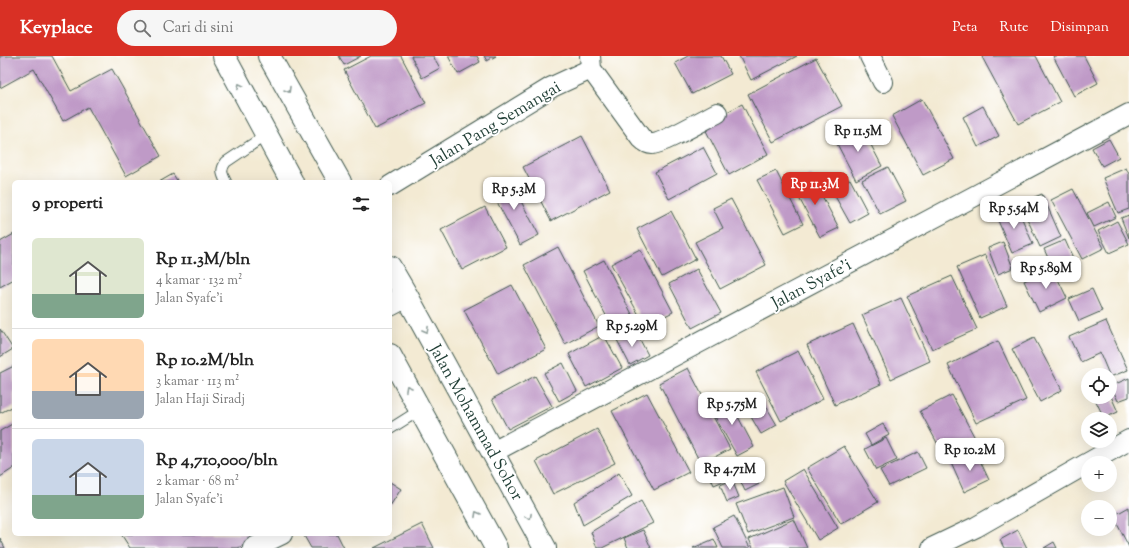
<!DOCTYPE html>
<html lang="id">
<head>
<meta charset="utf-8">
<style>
  :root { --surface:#fff; --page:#f6f6f6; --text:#222; --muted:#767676; --line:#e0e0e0; --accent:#d93025 }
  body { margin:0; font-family:"Sorts Mill Goudy",serif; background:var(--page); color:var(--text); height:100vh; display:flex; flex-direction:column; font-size:15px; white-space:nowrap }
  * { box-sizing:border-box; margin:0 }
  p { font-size:13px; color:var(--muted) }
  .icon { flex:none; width:22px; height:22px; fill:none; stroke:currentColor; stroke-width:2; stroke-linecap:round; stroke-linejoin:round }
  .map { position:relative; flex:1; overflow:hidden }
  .drawer { position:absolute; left:12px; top:124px; width:380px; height:356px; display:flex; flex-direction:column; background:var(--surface); border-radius:6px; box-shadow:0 4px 16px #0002 }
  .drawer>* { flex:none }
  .controls { position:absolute; left:1081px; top:312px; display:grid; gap:8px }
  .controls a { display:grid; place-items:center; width:36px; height:36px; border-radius:50%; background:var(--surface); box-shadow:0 4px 16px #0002; font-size:20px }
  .price { position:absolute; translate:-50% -34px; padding:0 9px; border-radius:8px; background:#fff; color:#222; font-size:13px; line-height:26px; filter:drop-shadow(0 1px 2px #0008) }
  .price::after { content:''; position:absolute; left:50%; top:24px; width:12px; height:9px; margin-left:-6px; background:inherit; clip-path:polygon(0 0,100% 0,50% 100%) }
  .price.selected { background:var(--accent); color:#fff }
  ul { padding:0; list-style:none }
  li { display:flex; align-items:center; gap:12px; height:100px; padding:0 20px }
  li+li { border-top:1px solid var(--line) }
  li span { display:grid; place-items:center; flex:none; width:112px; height:80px; border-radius:6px; color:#555 }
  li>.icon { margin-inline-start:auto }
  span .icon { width:48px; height:48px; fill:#fffc; stroke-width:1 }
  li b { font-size:17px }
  h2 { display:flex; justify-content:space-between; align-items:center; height:48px; padding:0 20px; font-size:17px }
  header { display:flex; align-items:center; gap:24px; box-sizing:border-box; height:56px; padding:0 20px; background:var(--accent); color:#fff }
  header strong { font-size:19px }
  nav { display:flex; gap:22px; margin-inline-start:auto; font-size:14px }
  .search { width:280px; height:36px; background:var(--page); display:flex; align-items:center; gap:10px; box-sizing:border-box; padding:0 14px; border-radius:22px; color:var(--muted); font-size:15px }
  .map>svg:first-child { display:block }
</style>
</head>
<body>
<header>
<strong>Keyplace</strong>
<div class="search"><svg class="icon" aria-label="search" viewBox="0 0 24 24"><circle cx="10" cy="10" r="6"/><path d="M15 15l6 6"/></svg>Cari di sini</div>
<nav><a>Peta</a><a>Rute</a><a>Disimpan</a></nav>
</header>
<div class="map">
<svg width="1129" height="492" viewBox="0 0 1129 492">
  <rect width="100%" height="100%" fill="#fff"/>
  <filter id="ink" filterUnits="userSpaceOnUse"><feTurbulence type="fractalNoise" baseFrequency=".025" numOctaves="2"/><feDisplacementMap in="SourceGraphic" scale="8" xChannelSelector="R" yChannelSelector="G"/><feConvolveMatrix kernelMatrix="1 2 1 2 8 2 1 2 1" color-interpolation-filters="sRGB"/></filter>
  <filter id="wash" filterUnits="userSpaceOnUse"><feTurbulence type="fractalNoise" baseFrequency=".012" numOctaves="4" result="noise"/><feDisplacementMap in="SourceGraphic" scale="16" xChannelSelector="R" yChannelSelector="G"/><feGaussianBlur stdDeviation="0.9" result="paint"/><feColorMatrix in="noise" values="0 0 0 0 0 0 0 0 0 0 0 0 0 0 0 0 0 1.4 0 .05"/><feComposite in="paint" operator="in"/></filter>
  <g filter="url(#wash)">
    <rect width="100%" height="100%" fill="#f3ead3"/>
    <g id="blocks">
      <!-- building -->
      <path fill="#bf9ac7" d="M0,0H52L71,35L112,13L161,100L126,120L88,51L63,65L34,13L0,32Z
        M339,0H361L344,9Z
        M371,0H401L426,47L375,73L344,14Z
        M411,0H433L440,12L422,22Z
        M448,0H477L480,6L458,18Z
        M484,0H496L487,5Z
        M688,0H721L731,18L692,38L675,7Z
        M739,0H797L751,24Z
        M984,0H1036L1060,46L1018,68L982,1Z
        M1053,0H1084L1098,27L1074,40Z
        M816,2L842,50L773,86L748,38Z
        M922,43L954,103L923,119L892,60Z
        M742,48L768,98L729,119L703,69Z
        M983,50L999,80L978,91L963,61Z
        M861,70L882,110L856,124L835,84Z
        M582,80L610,134L551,165L523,111Z
        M1109,83L1119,101L1102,110L1092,92Z
        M703,91L717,117L669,143L655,116Z
        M888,111L906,145L880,158L862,124Z
        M1126,112L1129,118V153L1118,157L1103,122Z
        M776,115L803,168L785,177L757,124Z
        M173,118L178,126H159Z
        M811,119L839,172L820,181L792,129Z
        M508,121L539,179L520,189L489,131Z
        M850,123L868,157L850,167L831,133Z
        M1073,133L1104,192L1082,203L1051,144Z
        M1042,138L1061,181L1040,191L1020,147Z
        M731,143L766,209L720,233L695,186L723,172L713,152Z
        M1109,146L1116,161L1094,171L1087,157Z
        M485,151L506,191L462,214L441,174Z
        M1017,151L1033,188L1012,197L996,160Z
        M671,155L696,203L662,221L637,173Z
        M1129,159V182L1121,162Z
        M1117,165L1129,188L1109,197L1098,175Z
        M14,178V223L0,231V186Z
        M1065,184L1073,202L1052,211L1044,193Z
        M1003,186L1013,212L998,218L988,192Z
        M558,191L599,270L565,288L524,209Z
        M640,193L673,256L645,270L611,208Z
        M985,199L1007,250L980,262L957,211Z
        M604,204L634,262L613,273L583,215Z
        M1052,211L1067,242L1039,256L1024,225Z
        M697,213L721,257L692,272L669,228Z
        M952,220L977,273L932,293L907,240Z
        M512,229L546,293L498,318L464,254Z
        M1092,233L1102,255L1079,265L1069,243Z
        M901,242L930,305L891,323L862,259Z
        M1106,265L1128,314L1110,321L1100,297L1081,306L1069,281Z
        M853,268L881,328L835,349L807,289Z
        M0,273L13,293L0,301Z
        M635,274L648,299L630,309L617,284Z
        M604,279L622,312L586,331L569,298Z
        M1034,282L1062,334L1040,346L1012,293Z
        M998,285L1026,344L976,367L948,309Z
        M798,295L823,343L781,365L756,316Z
        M563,307L577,335L559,345L544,317Z
        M14,310V350L0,357V317Z
        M688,312L730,393L701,408L659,327Z
        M535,320L552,350L508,373L492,343Z
        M1129,322V341L1118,345L1111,330Z
        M647,337L689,416L654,434L612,355Z
        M1110,338L1118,356L1104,362L1094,341H1110Z
        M952,339L975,382L943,398L920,355Z
        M727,340L754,391L737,400L709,350Z
        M763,345L777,369L761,378L747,354Z
        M14,367V412L0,421V375Z
        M883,368L889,379L871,389L865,378Z
        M597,373L615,407L553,438L536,405Z
        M886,382L897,404L876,414L865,393Z
        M844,390L878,446L841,468L807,412Z
        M918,396L926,412L889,430L880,414Z
        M976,396L989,424L964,436L951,407Z
        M727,408L733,421L714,429L708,416Z
        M752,413L759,428L745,435L738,420Z
        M803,413L838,472L818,484L783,425Z
        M619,417L632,440L583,469L574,446Z
        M732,424L739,441L727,446L720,429Z
        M390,426L401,433L390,450Z
        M783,431L794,461L748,478L736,448Z
        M641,445L653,467L602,492H597L591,476Z
        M1129,451V491L1113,460Z
        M734,460L750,492H723L713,471Z
        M794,463L807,492H753L749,483Z
        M422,468L434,492H374Z
        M643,474L651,492H628L624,482Z
        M1018,474L1027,492H1004L1000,484Z
        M121,478H255L258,482L238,492H130Z
        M303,478H337L344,492H311Z
        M0,482L5,492H0Z
        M714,483L718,492H693Z
        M1054,486L1057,492H1044Z"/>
    </g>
  </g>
  <g filter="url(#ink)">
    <use href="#blocks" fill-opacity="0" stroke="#3f574c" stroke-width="1"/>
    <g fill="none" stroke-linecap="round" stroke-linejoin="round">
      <defs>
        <path id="service" d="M226,126C222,118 220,114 226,106L266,79
          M390,373L420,354"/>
        <path id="minor" d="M870,0L883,26
          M591,13L641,82C644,85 648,88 652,88C662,88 705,63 717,57
          M390,130L552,31L591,13L590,0
          M493,396L1129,58
          M1088,407L1129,384
          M253,492L282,478
          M932,492L976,471L1088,407"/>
        <path id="tertiary" d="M224,0L292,126
          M269,0L340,126
          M390,211L407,240L545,492
          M390,249L407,240
          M390,299L496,492"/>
      </defs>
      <!-- service casing -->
      <use href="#service" stroke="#3f574c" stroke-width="12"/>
      <!-- minor casing -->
      <use href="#minor" stroke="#3f574c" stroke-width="22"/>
      <!-- tertiary casing -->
      <use href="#tertiary" stroke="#3f574c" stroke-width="24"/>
      <!-- service -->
      <use href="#service" stroke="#fff" stroke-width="10"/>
      <!-- minor -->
      <use href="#minor" stroke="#fff" stroke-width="20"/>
      <!-- tertiary -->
      <use href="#tertiary" stroke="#fff" stroke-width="22"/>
    </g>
    <!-- one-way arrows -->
    <defs><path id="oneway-chevron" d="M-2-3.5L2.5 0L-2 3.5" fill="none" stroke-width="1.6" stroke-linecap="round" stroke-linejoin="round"/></defs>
    <g stroke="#8f9e9a">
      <use href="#oneway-chevron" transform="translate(240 30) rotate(-118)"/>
      <use href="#oneway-chevron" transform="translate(288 34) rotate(60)"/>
      <use href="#oneway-chevron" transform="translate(426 274) rotate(61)"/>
      <use href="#oneway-chevron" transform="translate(408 332) rotate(-119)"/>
      <use href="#oneway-chevron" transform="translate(477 458) rotate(-119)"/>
      <use href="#oneway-chevron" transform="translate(529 461) rotate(62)"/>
    </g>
  </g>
  <g text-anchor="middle" stroke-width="4" stroke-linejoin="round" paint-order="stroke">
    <!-- street labels -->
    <g font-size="17" fill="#1f3d34" stroke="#fff">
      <text transform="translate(495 67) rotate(-31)" y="6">Jalan Pang Semangai</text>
      <text transform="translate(811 227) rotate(-28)" y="6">Jalan Syafe'i</text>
      <text transform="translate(477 366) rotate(61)" y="6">Jalan Mohammad Sohor</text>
    </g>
  </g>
</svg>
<div class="controls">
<a><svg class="icon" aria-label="locate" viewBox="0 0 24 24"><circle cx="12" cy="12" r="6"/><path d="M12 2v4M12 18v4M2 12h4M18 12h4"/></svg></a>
<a><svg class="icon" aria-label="layers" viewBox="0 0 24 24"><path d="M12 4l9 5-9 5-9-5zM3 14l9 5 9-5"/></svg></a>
<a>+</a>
<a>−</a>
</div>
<b class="price" style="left:858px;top:97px">Rp 11.5M</b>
<b class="price selected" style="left:815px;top:150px">Rp 11.3M</b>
<b class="price" style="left:514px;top:155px">Rp 5.3M</b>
<b class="price" style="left:1014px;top:174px">Rp 5.54M</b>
<b class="price" style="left:1046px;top:234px">Rp 5.89M</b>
<b class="price" style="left:632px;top:292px">Rp 5.29M</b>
<b class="price" style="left:732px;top:370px">Rp 5.75M</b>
<b class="price" style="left:970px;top:416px">Rp 10.2M</b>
<b class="price" style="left:730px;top:435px">Rp 4.71M</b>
<section class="drawer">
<h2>9 properti<svg class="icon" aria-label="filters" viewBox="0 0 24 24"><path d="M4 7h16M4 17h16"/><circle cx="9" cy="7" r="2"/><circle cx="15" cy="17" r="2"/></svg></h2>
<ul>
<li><span style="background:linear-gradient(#dfe7d0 70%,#7fa58c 0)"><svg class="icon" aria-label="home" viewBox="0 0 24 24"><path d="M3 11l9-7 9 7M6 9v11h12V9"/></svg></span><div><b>Rp 11.3M/bln</b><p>4 kamar · 132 m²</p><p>Jalan Syafe'i</p></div></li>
<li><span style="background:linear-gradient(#ffd9b3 65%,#9aa5b1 0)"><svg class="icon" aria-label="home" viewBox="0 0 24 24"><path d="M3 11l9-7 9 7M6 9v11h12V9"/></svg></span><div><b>Rp 10.2M/bln</b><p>3 kamar · 113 m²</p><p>Jalan Haji Siradj</p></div></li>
<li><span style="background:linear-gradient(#c9d6e8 70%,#7fa58c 0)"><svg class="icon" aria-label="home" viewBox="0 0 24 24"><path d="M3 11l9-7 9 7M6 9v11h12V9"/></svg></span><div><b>Rp 4,710,000/bln</b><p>2 kamar · 68 m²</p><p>Jalan Syafe'i</p></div></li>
</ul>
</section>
</div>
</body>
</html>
